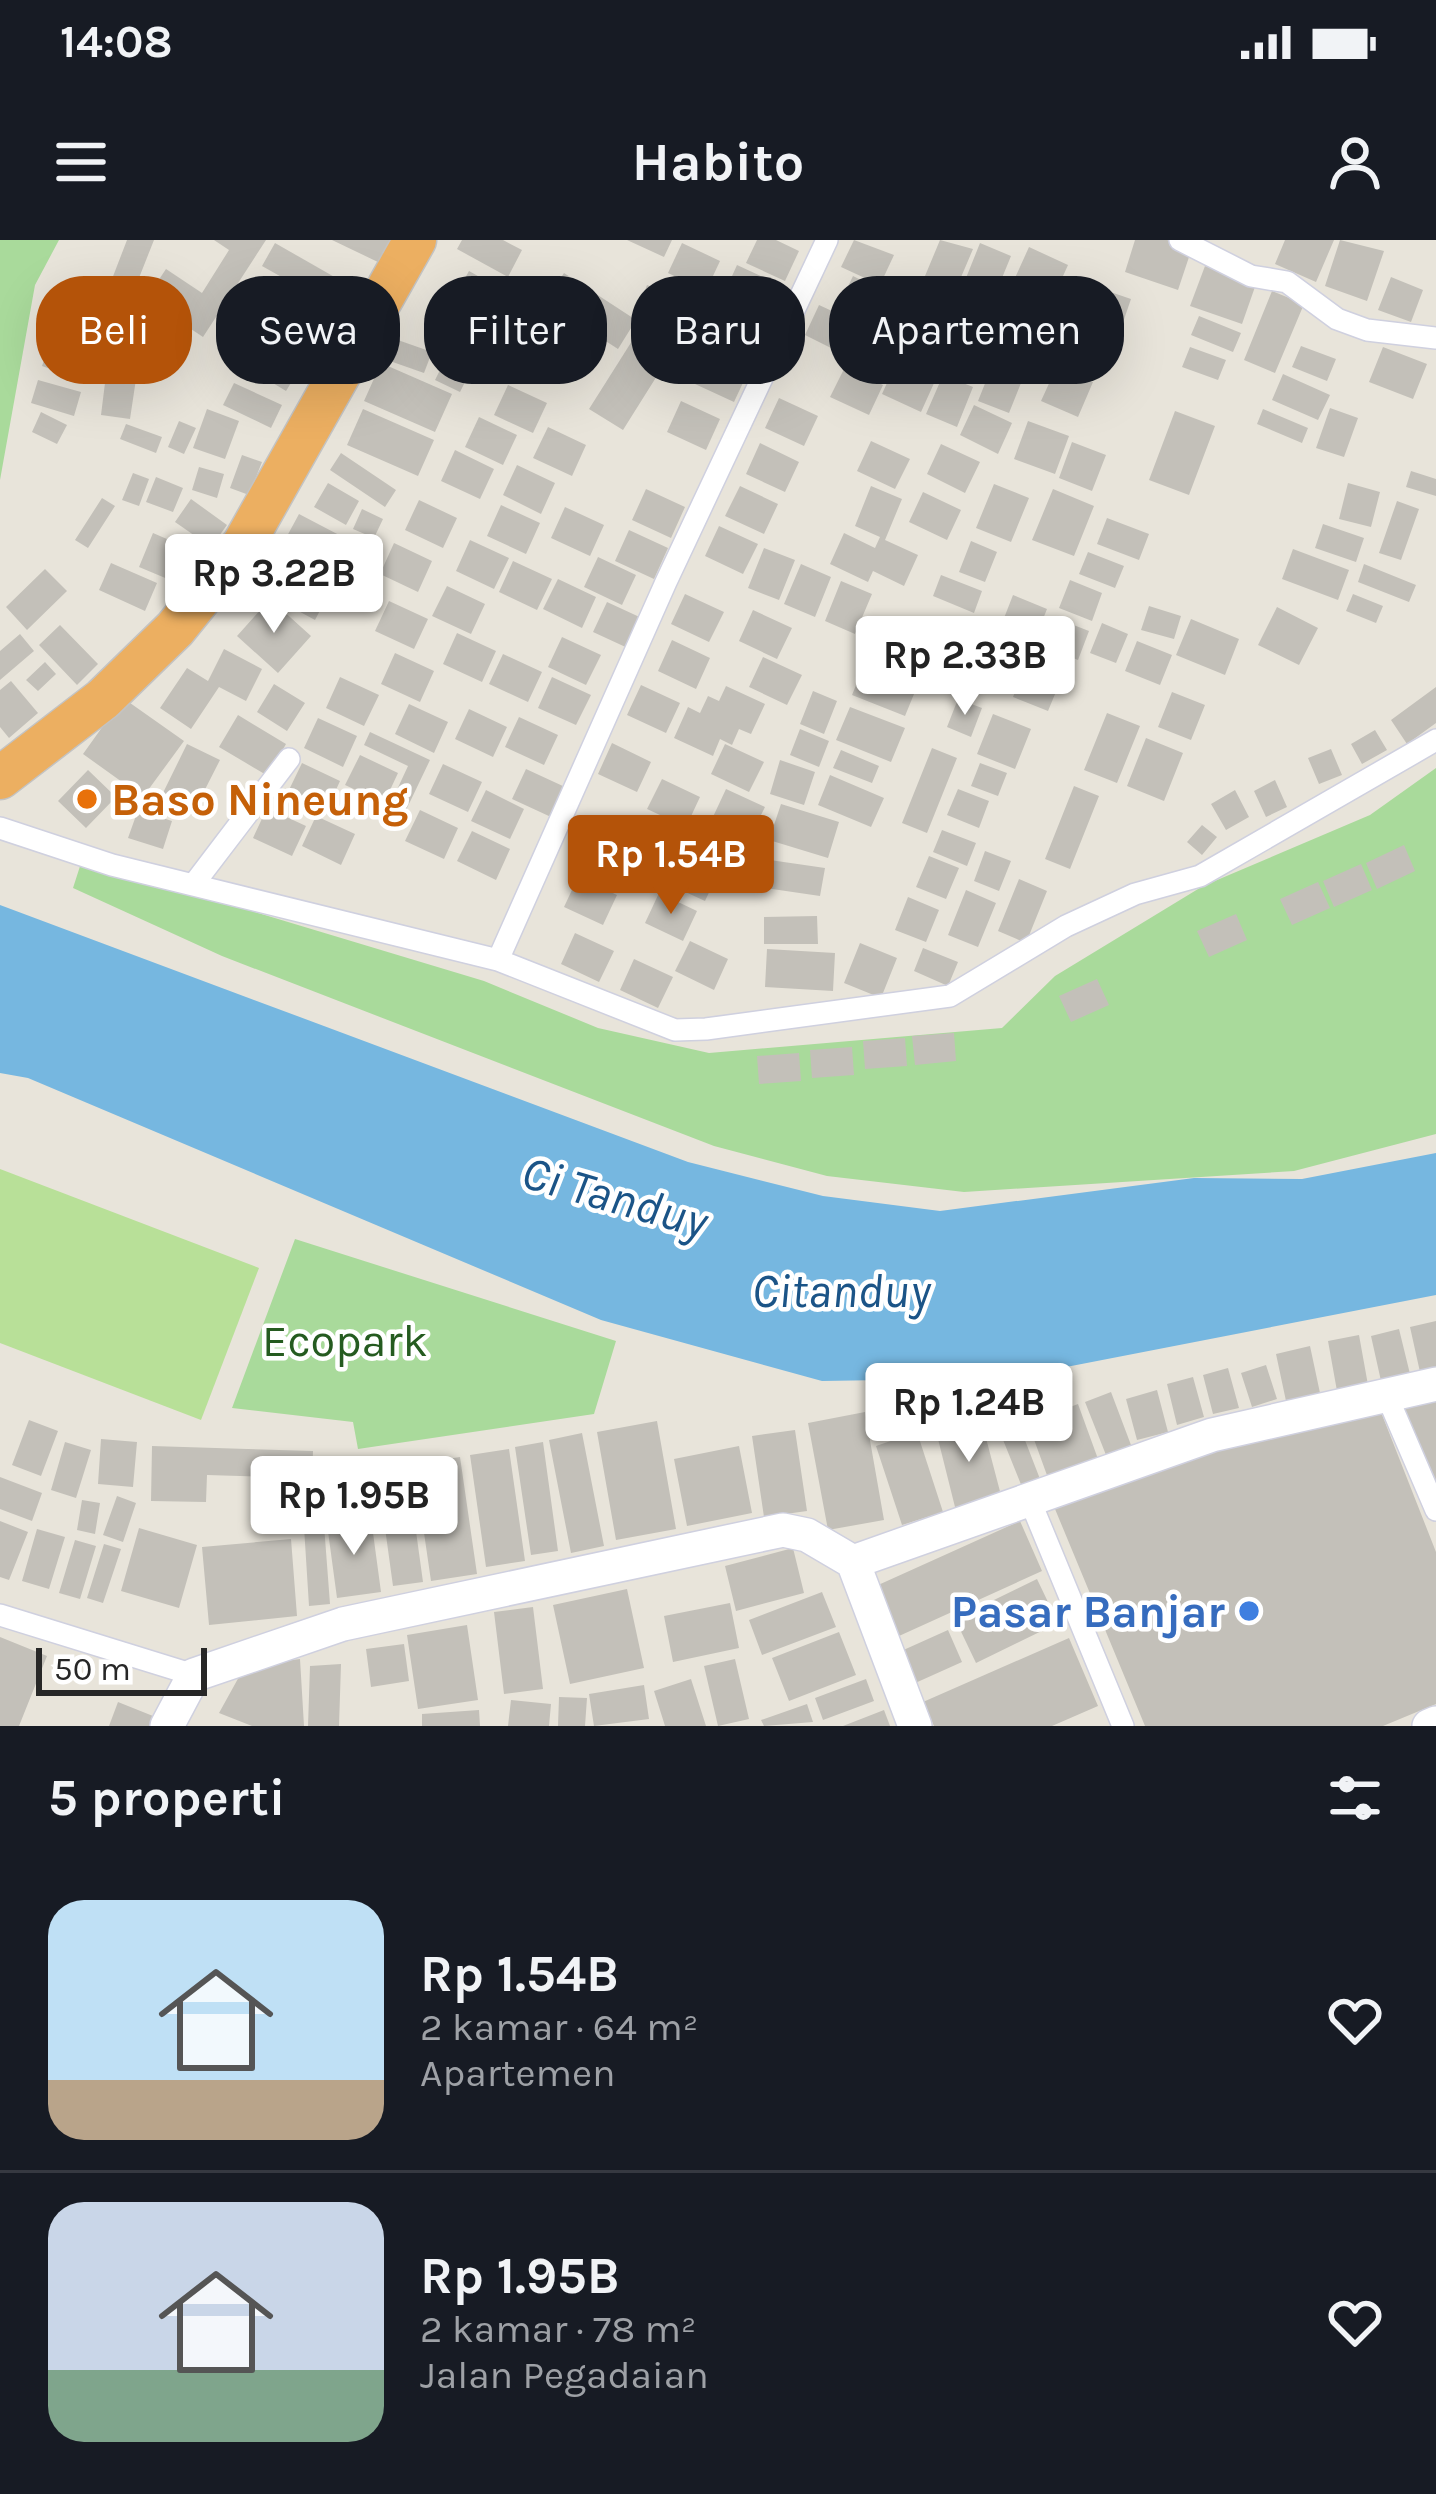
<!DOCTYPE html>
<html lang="id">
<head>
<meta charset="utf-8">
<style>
  :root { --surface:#171b24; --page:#20242c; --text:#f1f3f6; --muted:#9ea1a6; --line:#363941; --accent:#b45309 }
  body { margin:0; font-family:Karla,sans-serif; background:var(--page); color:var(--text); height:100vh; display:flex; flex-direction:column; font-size:45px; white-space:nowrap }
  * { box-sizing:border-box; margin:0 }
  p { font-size:39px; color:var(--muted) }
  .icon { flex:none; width:66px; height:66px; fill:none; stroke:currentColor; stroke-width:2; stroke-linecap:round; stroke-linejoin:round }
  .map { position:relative; height:1486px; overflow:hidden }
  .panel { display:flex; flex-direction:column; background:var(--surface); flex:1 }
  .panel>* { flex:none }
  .top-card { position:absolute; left:36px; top:36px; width:1365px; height:108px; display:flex; gap:24px }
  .scale { position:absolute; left:36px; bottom:30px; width:171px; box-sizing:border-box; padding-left:12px; border:6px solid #272727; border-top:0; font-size:33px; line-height:42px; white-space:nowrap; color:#272727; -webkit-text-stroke:9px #fff; paint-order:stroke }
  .price { position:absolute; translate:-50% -102px; padding:0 27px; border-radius:12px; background:#fff; color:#222; font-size:39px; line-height:78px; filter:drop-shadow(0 3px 6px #0008) }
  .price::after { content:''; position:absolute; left:50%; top:72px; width:36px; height:27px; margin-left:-18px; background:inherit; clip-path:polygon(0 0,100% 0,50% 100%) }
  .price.on { background:var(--accent); color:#fff }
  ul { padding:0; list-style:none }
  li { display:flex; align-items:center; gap:36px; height:300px; padding:0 48px }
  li+li { border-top:3px solid var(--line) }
  li span { display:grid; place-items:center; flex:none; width:336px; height:240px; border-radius:36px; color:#555 }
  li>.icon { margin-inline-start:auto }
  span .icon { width:144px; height:144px; fill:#fffc; stroke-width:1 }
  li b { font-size:51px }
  h2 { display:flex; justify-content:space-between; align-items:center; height:144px; padding:0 48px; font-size:51px }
  .pill { padding:0 42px; border-radius:48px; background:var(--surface); box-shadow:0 12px 48px #0002; font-size:42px; line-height:108px }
  .pill.on { background:var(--accent); color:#fff }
  .status { display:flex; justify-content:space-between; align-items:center; height:84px; padding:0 60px; background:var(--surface); direction:ltr }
  .status svg { height:33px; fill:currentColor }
  header { display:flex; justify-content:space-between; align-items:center; height:156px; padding:0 48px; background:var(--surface); font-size:54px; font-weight:700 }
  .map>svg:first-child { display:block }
</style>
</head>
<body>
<div class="status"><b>14:08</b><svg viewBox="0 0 49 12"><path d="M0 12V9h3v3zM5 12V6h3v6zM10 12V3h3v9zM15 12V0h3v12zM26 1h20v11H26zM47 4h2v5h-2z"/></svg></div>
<header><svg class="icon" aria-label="menu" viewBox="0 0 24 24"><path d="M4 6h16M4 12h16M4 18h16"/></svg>Habito<svg class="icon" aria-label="person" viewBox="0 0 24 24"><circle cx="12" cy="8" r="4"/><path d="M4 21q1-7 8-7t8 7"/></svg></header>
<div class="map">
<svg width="1436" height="1486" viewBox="0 0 1436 1486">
  <rect width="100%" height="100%" fill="#e8e4da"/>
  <!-- green -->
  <path fill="#a9da9b" d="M0,0H59L35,45L0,240Z
    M1436,528V894L1294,931L964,952L827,936L714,906L222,716L73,648L82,620L484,741L598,788L709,813L1002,788L1055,736L1203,646L1370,575Z
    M295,999L616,1101L594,1174L358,1209L353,1182L232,1168Z"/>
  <!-- pitch -->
  <path fill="#b8e098" d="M0,929L259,1028L201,1180L0,1103Z"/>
  <!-- water -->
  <path fill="#76b7e0" d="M0,665L688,922L823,956L940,971L1194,938L1302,939L1436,913V1055L1009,1138L822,1141L601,1080L28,838L0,833Z"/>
  <!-- building -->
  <path fill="#c3c0b9" d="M127,0H154L135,48L112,39Z
    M214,0H266L203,97L146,59L166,29L202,53L229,10Z
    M332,0H391L380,23Z
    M462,0H503L522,10L508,37L457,9Z
    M627,0H672L664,17Z
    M757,0H776L799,11L785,41L746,23Z
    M854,0L894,15L880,45L841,27Z
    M940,0L973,9L956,49L925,36Z
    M1135,0H1167L1192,8L1178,50L1125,32Z
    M1285,0H1334L1316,42L1275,24Z
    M1340,0L1384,11L1367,61L1325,46Z
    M275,3L345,43L333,66L262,26Z
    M682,3L720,21L706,51L668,33Z
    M980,3L1011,16L995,55L964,43Z
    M1029,7L1068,25L1054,56L1015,38Z
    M737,25L776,43L761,74L723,56Z
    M1205,26L1256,44L1242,84L1190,66Z
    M469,31L544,73L511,132L436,90Z
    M564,33L636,80L618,109L545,62Z
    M853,36L891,55L877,85L838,67Z
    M1391,37L1423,50L1411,82L1378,70Z
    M73,39L105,49L97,72L65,62Z
    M1087,44L1131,59L1107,129L1063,113Z
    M647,45L701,64L692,92L637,73Z
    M1272,51L1304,64L1275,133L1244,120Z
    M968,60L999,72L983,112L952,100Z
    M819,65L858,83L843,114L805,95Z
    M899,65L930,77L914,117L883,104Z
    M724,71L763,89L748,119L710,101Z
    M1010,74L1041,87L1025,127L994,114Z
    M1199,76L1241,93L1233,112L1191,95Z
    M236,78L305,120L286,151L217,109Z
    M554,78L573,90L543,138L524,126Z
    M644,82L677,104L623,190L589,169Z
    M139,97L176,113L165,136L129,120Z
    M395,99L432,112L424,133L387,120Z
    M50,103L87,117L79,139L42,126Z
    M1301,106L1336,119L1327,141L1292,127Z
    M1190,107L1226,120L1218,140L1182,127Z
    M1383,107L1427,124L1413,159L1369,142Z
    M710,114L748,132L734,162L695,144Z
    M994,121L1025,133L1009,173L978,161Z
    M381,123L452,154L435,192L364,161Z
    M896,123L935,141L921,172L882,154Z
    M442,126L467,138L460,152L435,140Z
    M1057,126L1093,142L1078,177L1041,161Z
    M845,127L883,145L869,175L830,157Z
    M1283,134L1330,155L1318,180L1272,160Z
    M106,135L136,139L130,179L101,175Z
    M943,135L973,147L957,187L926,174Z
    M38,140L81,152L74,176L31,163Z
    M234,143L282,165L271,188L223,165Z
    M508,145L547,163L533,193L494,175Z
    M779,158L818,176L804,206L765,188Z
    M681,161L720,179L706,210L667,192Z
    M974,165L1012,183L998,214L960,195Z
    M1330,168L1358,178L1344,217L1316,208Z
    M207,169L239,181L225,219L193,208Z
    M363,169L434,200L418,236L347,205Z
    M1263,169L1308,188L1302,203L1257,184Z
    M1175,171L1215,186L1189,255L1149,240Z
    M41,172L67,185L57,204L32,192Z
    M479,177L517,195L503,225L465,207Z
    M179,181L196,188L184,214L168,207Z
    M1028,181L1069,196L1055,234L1014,219Z
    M126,184L162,197L156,213L120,199Z
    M548,187L586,205L572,236L533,218Z
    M871,201L910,219L895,249L857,231Z
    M1072,202L1106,215L1092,251L1059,238Z
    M760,203L799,222L785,252L746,234Z
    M941,204L980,222L965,253L927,234Z
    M455,210L494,229L480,259L441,241Z
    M341,213L396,250L385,267L330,230Z
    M242,215L262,222L249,255L230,248Z
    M517,225L555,243L541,274L503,255Z
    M199,227L224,234L217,258L192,250Z
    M1411,231L1436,239V256L1406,247Z
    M133,233L149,239L139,266L122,260Z
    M156,237L183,248L173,272L146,262Z
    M328,243L359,261L346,285L314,267Z
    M1348,243L1380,252L1371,287L1339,279Z
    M994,244L1029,258L1011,302L976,288Z
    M740,246L778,264L764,294L725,276Z
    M871,246L902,259L885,300L918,315L904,346L873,331L868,342L830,324L844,293L875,308L880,297L855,286Z
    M646,249L685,267L671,298L632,280Z
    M1053,249L1094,266L1074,316L1032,300Z
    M923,252L961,270L947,300L909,282Z
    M102,258L115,266L88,308L75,300Z
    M191,259L227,285L211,307L175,282Z
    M419,260L457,278L443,308L405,290Z
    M1397,261L1419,269L1401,320L1379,313Z
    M501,265L540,283L526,314L487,296Z
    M565,267L604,285L590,316L551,298Z
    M362,269L383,279L374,298L353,289Z
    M299,274L341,296L328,321L286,298Z
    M1107,278L1149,294L1139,320L1097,304Z
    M1323,284L1364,298L1356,322L1315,308Z
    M719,286L758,304L743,334L705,316Z
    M629,290L668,308L654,339L615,321Z
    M153,293L197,312L182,345L139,327Z
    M352,299L368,310L351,336L335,325Z
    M470,300L509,318L494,349L456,331Z
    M971,301L997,312L985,342L959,332Z
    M394,303L432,321L418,352L380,334Z
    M764,308L795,320L779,360L748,348Z
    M275,309L335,342L315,380L254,347Z
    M1293,309L1349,330L1338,360L1282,339Z
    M1088,312L1124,326L1115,348L1079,334Z
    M598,317L636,335L622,365L584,347Z
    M513,321L552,339L537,370L499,352Z
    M111,323L157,343L145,371L99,350Z
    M801,324L831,337L815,377L784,364Z
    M1364,324L1416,345L1409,362L1358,342Z
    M45,329L67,351L27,390L6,367Z
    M941,335L982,351L974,373L933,356Z
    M558,339L596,357L582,388L543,369Z
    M1070,340L1102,353L1092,381L1059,368Z
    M841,341L872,354L855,394L825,381Z
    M447,346L485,364L471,394L432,376Z
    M685,354L724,372L709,402L671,384Z
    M1353,354L1383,366L1376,383L1346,371Z
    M1013,355L1047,369L1033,404L999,391Z
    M270,359L311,396L278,433L237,396Z
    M389,361L428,379L414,409L375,391Z
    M607,362L646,380L632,410L593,392Z
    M1149,366L1181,376L1174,399L1141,390Z
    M1277,367L1318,388L1299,425L1258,405Z
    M753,370L792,388L777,419L739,401Z
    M943,377L978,391L957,444L922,429Z
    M1053,377L1089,391L1078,420L1041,405Z
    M1191,379L1239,399L1225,435L1176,415Z
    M1102,383L1128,394L1116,423L1090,413Z
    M60,385L98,424L77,445L39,405Z
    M457,393L496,411L482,442L443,424Z
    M20,394L34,411L0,440V411Z
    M562,397L601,415L586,445L548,427Z
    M981,398L1010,410L993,453L963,441Z
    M672,400L710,418L696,449L658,431Z
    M1137,401L1172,415L1160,445L1125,431Z
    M224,409L262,429L246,461L219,447L191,489L160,468L187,428L208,441Z
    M395,413L434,431L420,462L381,444Z
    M503,414L542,432L528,462L489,444Z
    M868,416L921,437L905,476L852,455Z
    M1029,416L1065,430L1048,471L1013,457Z
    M763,417L802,435L787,465L749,447Z
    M45,422L56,434L38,451L26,440Z
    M340,437L379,455L364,486L326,468Z
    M552,437L591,455L576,485L538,468Z
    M11,441L38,473L9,498L0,487V450Z
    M274,444L305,463L287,491L257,472Z
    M641,445L680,463L666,493L627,475Z
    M726,446L765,464L751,494L739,489L732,505L720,499L713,516L674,498L688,467L700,473L708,456L719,461Z
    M1436,447V483L1407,504L1391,480Z
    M813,451L837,461L824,494L800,484Z
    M1172,452L1205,465L1191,500L1158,487Z
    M123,458L184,501L143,557L83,514Z
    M958,459L982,468L971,497L947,487Z
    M409,464L448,482L434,513L395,494Z
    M850,467L905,488L891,522L836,500Z
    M469,469L507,487L493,517L455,499Z
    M1107,473L1140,486L1117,543L1084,530Z
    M993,474L1031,489L1015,529L977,514Z
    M238,475L286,504L268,536L219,507Z
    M519,477L558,495L544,525L505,507Z
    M318,478L357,496L343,527L304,508Z
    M800,489L829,501L819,527L790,515Z
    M1375,490L1387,510L1362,524L1351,504Z
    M370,492L430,520L397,589L382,582L408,526L364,505Z
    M1146,498L1183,513L1164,561L1127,546Z
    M612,503L651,522L637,552L598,534Z
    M187,504L220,520L192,575L160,559Z
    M725,504L764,522L749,552L711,534Z
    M932,508L957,518L927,593L902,583Z
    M1331,509L1342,535L1319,544L1308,518Z
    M841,510L879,526L872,543L833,528Z
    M360,515L398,533L384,563L345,545Z
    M780,520L815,532L804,565L770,554Z
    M302,523L340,541L326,572L287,554Z
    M980,523L1007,533L998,556L971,546Z
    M443,524L482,542L468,572L429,554Z
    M526,529L565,547L551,577L512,559Z
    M88,530L116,557L86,588L58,561Z
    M830,535L884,558L871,587L818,565Z
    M662,539L700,557L686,587L647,569Z
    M1275,540L1287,567L1266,577L1254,551Z
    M1074,546L1099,556L1070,629L1045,619Z
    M726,549L765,567L750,597L712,579Z
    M958,549L989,561L979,588L947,575Z
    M486,550L524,569L510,599L471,581Z
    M1235,550L1249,577L1226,590L1211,564Z
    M781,564L839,582L828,618L769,600Z
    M267,568L306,586L292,616L253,598Z
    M138,570L172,581L163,609L128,598Z
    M420,570L458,588L444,619L405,601Z
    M316,576L355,594L341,625L302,606Z
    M709,582L747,600L733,630L694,612Z
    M1202,585L1217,597L1202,615L1187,602Z
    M942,590L976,603L967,626L933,612Z
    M472,591L510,609L496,640L457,621Z
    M588,596L627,614L613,644L574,626Z
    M1404,605L1415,631L1377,649L1366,623Z
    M985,611L1011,621L999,651L974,641Z
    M680,613L719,631L705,661L666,643Z
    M929,616L959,628L946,659L916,647Z
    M763,619L825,628L820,656L758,647Z
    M1361,624L1372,650L1334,667L1323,641Z
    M578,637L617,655L603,685L564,667Z
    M1019,639L1047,651L1026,703L998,691Z
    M1318,642L1330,668L1292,685L1280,659Z
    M966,650L996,663L978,707L948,695Z
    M659,653L697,671L683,701L645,683Z
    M908,657L939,670L926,702L895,690Z
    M1236,674L1247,700L1209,717L1197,691Z
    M817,676L818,704H764V677Z
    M575,693L614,711L599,742L561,724Z
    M690,701L728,719L714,750L675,731Z
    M860,703L897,718L881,758L844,743Z
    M923,708L958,722L948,746L914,731Z
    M767,709L835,713L833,751L765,747Z
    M634,719L673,737L658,768L620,750Z
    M1097,739L1109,765L1071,782L1059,756Z
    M954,793L956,821L915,825L912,796Z
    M905,798L907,826L865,829L863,801Z
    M852,807L854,835L812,838L810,810Z
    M799,813L801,841L759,844L757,816Z
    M1436,1081V1128L1420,1132L1410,1087Z
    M1399,1089L1410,1134L1381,1141L1371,1096Z
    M1359,1095L1368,1145L1337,1151L1328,1101Z
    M1310,1106L1320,1153L1286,1161L1276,1114Z
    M1266,1125L1277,1159L1252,1167L1241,1133Z
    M1228,1128L1239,1168L1213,1174L1203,1135Z
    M1193,1137L1204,1177L1177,1185L1167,1144Z
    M1157,1150L1168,1192L1137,1200L1126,1159Z
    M1111,1152L1131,1205L1106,1215L1085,1162Z
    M1436,1161V1247L1404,1169Z
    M1078,1164L1098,1219L1048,1238L1028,1183Z
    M1379,1167L1436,1312V1464L1383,1486H1145L1055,1269L1217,1207Z
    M865,1172L884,1280L828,1290L808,1183Z
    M1016,1177L1040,1239L1022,1247L997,1185Z
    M981,1179L1002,1259L956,1271L936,1191Z
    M29,1180L58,1191L41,1236L12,1225Z
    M657,1181L676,1289L616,1300L597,1192Z
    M795,1190L807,1271L764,1277L752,1196Z
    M917,1192L943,1272L902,1285L876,1206Z
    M582,1193L604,1306L571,1313L549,1200Z
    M101,1199L137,1202L133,1247L98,1244Z
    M65,1202L91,1210L76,1258L51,1250Z
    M543,1202L558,1311L531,1315L515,1207Z
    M152,1206L313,1211L312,1238L207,1235L206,1262L151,1261Z
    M739,1206L752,1273L687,1286L674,1219Z
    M509,1209L525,1321L486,1327L470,1215Z
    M460,1217L477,1334L431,1341L414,1224Z
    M407,1226L423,1342L393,1346L377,1230Z
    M0,1237L42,1253L32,1281L0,1269Z
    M117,1256L136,1263L123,1302L103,1295Z
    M82,1260L100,1263L95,1294L77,1290Z
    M371,1278L381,1352L337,1358L327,1284Z
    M0,1281L28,1292L9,1340L0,1337Z
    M1020,1281L1042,1331L899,1396L876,1346Z
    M324,1285L330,1364L309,1366L304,1287Z
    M139,1288L197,1305L179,1368L121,1351Z
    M37,1289L65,1297L49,1349L22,1341Z
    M291,1299L297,1376L209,1385L202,1307Z
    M75,1300L96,1306L80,1359L59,1353Z
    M104,1304L121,1309L103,1363L87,1358Z
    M793,1308L804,1353L736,1371L725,1326Z
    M1037,1339L1058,1383L976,1423L955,1379Z
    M627,1349L644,1428L570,1444L553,1365Z
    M822,1352L836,1387L762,1415L749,1380Z
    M730,1363L739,1408L673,1422L664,1376Z
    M533,1367L543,1449L504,1454L494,1372Z
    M467,1385L478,1460L418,1469L407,1395Z
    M948,1390L962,1422L913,1444L899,1412Z
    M839,1392L856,1435L789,1461L772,1418Z
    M0,1397L47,1416L19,1486H0Z
    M1069,1398L1098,1466L1052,1486H934L923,1462Z
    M404,1404L409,1441L371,1447L366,1409Z
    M300,1419L304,1486H252L219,1473L245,1426Z
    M735,1419L749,1479L718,1486L704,1426Z
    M341,1424L339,1486H308L310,1426Z
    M691,1439L706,1486H665L654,1451Z
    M866,1439L874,1461L823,1480L815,1458Z
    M644,1445L649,1479L594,1486L589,1454Z
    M559,1457L587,1458L585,1486H558Z
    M511,1460L551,1464L549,1486H508Z
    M118,1462L153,1476L149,1486H109Z
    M807,1464L813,1482L764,1486L761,1480Z
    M479,1470L480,1486H422V1474Z
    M884,1470L890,1486H843Z"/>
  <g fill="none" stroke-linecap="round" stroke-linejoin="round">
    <defs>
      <path id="street" d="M1180,0L1251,36L1287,42L1337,79L1367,90L1436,98
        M0,588L112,625L498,720L675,790L706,789L950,756L1066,686L1135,654L1200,636L1436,500
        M193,645L289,519
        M498,720L666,342L827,0
        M1387,1156L1436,1270
        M1031,1263L1123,1486
        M0,1375L194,1435"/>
      <path id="secondary" d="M853,1322L1212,1195L1436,1144
        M853,1322L915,1486
        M167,1486L194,1435L343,1384L783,1290L807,1295L853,1322
        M1429,1486L1436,1483"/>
      <path id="highway" d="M0,538L103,459L175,389L243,305L415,0"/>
    </defs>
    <!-- street casing -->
    <use href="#street" stroke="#cfd0df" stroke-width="24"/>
    <!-- secondary casing -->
    <use href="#secondary" stroke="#cfd0df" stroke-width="36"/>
    <!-- highway casing -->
    <use href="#highway" stroke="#c3c3c3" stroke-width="45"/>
    <!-- street -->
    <use href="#street" stroke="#fff" stroke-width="21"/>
    <!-- secondary -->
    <use href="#secondary" stroke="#fff" stroke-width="33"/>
    <!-- highway -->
    <use href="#highway" stroke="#ecaf61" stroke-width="42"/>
  </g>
  <!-- markers -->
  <circle fill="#e8710a" stroke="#fff" stroke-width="4.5" cx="87" cy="559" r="12"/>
  <circle fill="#3f7fe0" stroke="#fff" stroke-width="4.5" cx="1249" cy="1371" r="12"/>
  <g text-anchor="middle" stroke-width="9" stroke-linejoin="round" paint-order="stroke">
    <!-- food labels -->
    <g font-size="45" font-weight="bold" fill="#c56008" stroke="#fff" text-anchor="start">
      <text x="111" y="575">Baso Nineung</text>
    </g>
    <!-- park labels -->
    <g font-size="45" fill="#255b20" stroke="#fff">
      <text x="345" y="1116">Ecopark</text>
    </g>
    <!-- shop labels -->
    <g font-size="45" font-weight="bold" fill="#366cbe" stroke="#fff" text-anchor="end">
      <text x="1225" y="1387">Pasar Banjar</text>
    </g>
    <!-- water labels -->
    <g font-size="48" font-style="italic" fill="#1b5487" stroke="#fff">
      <text transform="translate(615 956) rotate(16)" y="17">Ci Tanduy</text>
      <text x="841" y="1067">Citanduy</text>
    </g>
  </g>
</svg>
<div class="scale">50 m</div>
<b class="price" style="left:274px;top:396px">Rp 3.22B</b>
<b class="price" style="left:965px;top:478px">Rp 2.33B</b>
<b class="price on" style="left:671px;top:677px">Rp 1.54B</b>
<b class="price" style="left:969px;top:1225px">Rp 1.24B</b>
<b class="price" style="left:354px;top:1318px">Rp 1.95B</b>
<div class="top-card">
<a class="pill on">Beli</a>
<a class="pill">Sewa</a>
<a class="pill">Filter</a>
<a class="pill">Baru</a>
<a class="pill">Apartemen</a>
</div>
</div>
<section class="panel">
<h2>5 properti<svg class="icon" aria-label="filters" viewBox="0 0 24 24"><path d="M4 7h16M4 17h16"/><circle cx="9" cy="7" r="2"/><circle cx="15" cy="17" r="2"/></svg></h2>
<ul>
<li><span style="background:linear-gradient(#bfe0f5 75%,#b9a48a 0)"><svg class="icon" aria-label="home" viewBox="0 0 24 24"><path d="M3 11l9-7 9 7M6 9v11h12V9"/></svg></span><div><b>Rp 1.54B</b><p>2 kamar · 64 m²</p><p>Apartemen</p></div><svg class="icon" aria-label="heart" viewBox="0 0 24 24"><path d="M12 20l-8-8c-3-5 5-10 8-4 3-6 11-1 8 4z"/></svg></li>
<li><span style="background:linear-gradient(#c9d6e8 70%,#7fa58c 0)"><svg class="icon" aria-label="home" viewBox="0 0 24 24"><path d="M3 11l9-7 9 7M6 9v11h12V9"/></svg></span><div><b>Rp 1.95B</b><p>2 kamar · 78 m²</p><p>Jalan Pegadaian</p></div><svg class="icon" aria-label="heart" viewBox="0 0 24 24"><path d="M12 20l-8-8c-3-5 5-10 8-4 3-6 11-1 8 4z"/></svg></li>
</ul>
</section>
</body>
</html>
